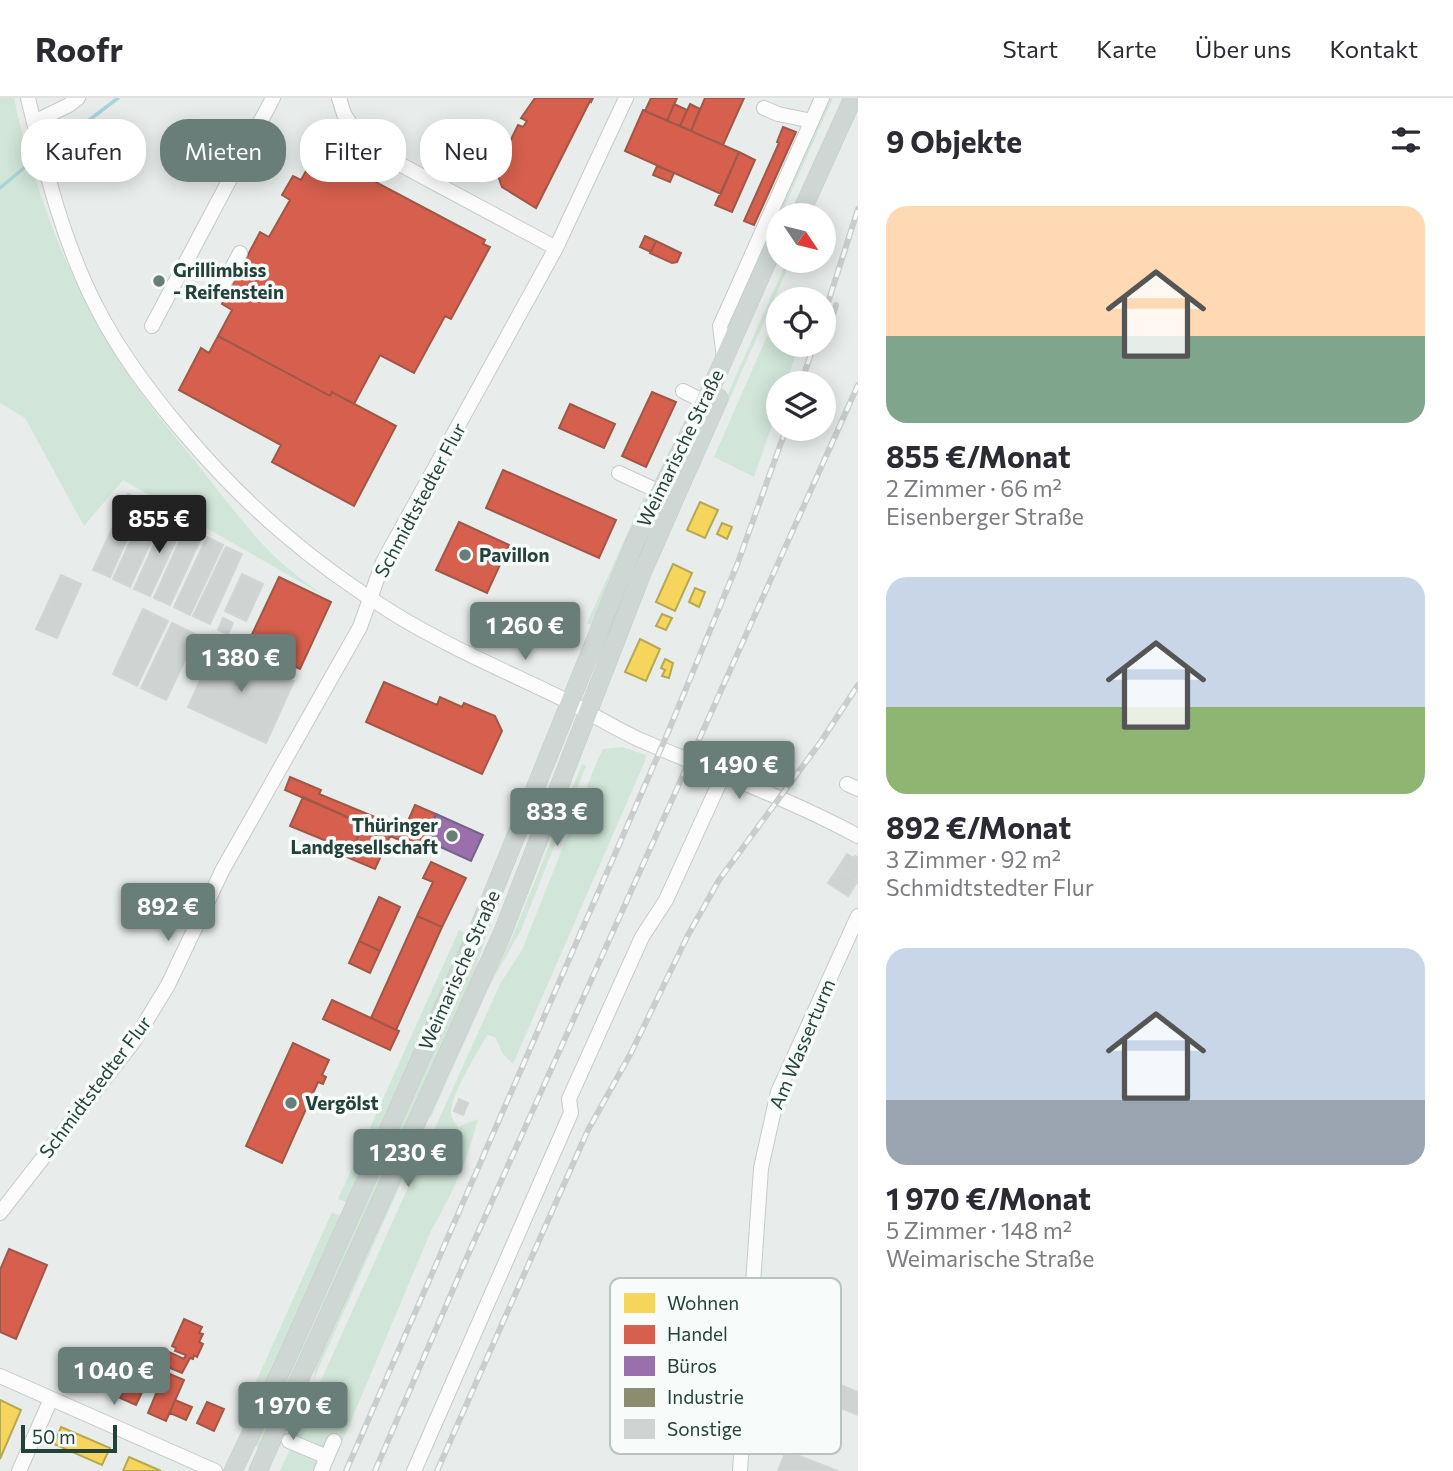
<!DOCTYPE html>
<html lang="de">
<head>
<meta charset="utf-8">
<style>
  :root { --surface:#fff; --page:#f7f7f7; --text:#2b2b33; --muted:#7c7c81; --line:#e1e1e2; --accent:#697e78 }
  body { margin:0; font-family:Commissioner,sans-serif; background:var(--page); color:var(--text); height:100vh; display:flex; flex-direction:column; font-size:26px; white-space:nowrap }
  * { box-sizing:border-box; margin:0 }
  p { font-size:23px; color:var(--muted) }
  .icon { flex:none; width:38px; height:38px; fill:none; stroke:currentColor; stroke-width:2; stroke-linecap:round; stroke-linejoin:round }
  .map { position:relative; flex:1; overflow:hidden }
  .sheet { display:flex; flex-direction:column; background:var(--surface); width:595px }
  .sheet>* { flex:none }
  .hud { position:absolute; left:21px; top:21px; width:665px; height:63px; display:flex; gap:14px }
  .needle { width:46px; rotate:125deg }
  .buttons { position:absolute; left:766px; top:105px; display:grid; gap:14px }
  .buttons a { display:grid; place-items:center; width:70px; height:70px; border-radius:50%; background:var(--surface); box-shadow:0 4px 18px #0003; font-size:35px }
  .scale { position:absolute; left:21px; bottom:18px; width:96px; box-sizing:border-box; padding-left:7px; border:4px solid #24423a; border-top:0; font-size:19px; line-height:24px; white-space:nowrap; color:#24423a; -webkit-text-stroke:5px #f7fbf9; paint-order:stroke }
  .price { position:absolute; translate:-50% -60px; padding:0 16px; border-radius:7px; background:var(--accent); color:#fff; font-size:23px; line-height:46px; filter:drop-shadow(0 2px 4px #0008) }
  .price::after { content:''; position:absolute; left:50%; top:42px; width:21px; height:16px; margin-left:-10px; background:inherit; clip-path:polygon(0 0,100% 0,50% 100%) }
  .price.selected { background:#222; color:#fff }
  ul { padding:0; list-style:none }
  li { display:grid; align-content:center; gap:14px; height:371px; padding:0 28px }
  li span { display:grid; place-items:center; height:217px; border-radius:21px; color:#555 }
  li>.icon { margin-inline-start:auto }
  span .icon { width:126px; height:126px; fill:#fffc; stroke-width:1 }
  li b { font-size:30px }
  h2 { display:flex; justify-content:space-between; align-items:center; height:84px; padding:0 28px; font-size:30px }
  .tag { padding:0 24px; border-radius:28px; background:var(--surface); box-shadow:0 4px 18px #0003; font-size:24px; line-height:63px }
  .tag.selected { background:var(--accent); color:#fff }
  header { display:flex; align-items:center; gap:42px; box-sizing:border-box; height:98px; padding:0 35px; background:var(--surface); border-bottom:2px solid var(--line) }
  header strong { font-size:33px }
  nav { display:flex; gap:38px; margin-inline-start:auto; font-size:24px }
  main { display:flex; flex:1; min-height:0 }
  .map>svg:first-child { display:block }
</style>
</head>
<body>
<header>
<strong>Roofr</strong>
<nav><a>Start</a><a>Karte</a><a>Über uns</a><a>Kontakt</a></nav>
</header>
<main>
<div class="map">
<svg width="858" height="1373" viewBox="0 0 858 1373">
  <rect width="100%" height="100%" fill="#e8edeb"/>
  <!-- green -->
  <path fill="#d1e6d8" d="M0,0H14C32,86 68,182 115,256C139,296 169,331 198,367C221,396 243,426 269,453C285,469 304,483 323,497L123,382L84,428L25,320L0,305Z
    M828,0H833L781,117H779L729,233L725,231Z
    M787,163H791L698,372L696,367Z
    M774,222L779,223V247H799L786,285H779V307L754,379L714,359Z
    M644,398L647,406L592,527L587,525Z
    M623,649L646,657L645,663L513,966L503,956L495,939L487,937C478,954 451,996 451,1014C451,1019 455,1025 458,1029L478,1021C468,1061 452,1097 431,1133L330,1373H280L500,886L522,852L598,661L603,651Z
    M559,655L486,837L475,875L261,1350L254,1347Z
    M582,666L586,668L521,832L490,887L431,1019L426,1017L494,870L512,840Z
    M459,832L469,836L349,1103L346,1104L338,1101Z
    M421,1029L425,1031L313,1283L317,1260Z
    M332,1114L339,1117L340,1122L258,1305L254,1308L247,1304Z"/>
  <!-- homes -->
  <path fill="#f6d55c" stroke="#b7a952" stroke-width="2" d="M700,404L718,412L705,440L687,432Z
    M722,425L732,429L727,441L717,436Z
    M673,466L692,475L675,513L656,504Z
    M695,490L705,494L699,509L689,504Z
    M662,516L672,520L666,532L656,528Z
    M640,541L660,551L646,583L625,574Z
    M665,561L673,565L669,580L662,578L665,572L661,570Z
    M0,1302L21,1312L0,1361Z
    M61,1329L110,1350L102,1367L54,1346Z
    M129,1359L152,1369L161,1373H123Z"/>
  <!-- shops -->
  <path fill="#d6604d" stroke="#a15747" stroke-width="2" d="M535,0H593L591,4L590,3L536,110L502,89L496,72L518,27L523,29L527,23L521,20Z
    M651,0H677L667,23L645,13Z
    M705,0H744L723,47L691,33Z
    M674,6L687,12L680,28L667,23Z
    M690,6L700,11L691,33L680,28Z
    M643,12L739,54L721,96L625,53Z
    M783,29L796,34L754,127L744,123L779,45L777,44Z
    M317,53L485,142L483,146L490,149L451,221L445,218L414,275L380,257L354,306L332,294L330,298L218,238L232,212L222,206L260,134L269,139L290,102L282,97L293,78L301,82Z
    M739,54L755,62L732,114L715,107Z
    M657,68L674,75L670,84L653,77Z
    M645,138L656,143L651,154L640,149Z
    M656,143L681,155L677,164L672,165L650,155Z
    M218,238L330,298L332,294L396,328L354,408L272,364L281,347L179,292L201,250L209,255Z
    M652,294L676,304L646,369L622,358Z
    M570,306L615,326L604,350L559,330Z
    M503,372L616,422L599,460L486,410Z
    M459,424L509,447L487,495L436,472Z
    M279,479L331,504L300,571L247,547Z
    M384,584L437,607L440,599L462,609L464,605L495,618L502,633L482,676L366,624Z
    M290,679L321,692L319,696L404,731L399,742L285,692Z
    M303,699L363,726L349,760L338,755L341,749L290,728Z
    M415,707L436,716L428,734L407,725Z
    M407,725L428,734L421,751L399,742Z
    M363,726L390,738L375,771L349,760Z
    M431,764L466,780L442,829L417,818L433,784L423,780Z
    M379,799L400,809L380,853L359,843Z
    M417,818L442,829L396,932L371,920Z
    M359,843L380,853L370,875L349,865Z
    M332,902L399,933L390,952L323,921Z
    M293,945L329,962L322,977L326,979L323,986L318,984L282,1065L246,1048Z
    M9,1151L47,1167L16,1241L0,1234V1172Z
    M184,1221L202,1229L199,1235L203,1236L199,1244L203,1246L197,1259L194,1257L193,1261L190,1260L182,1275L163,1267L169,1254L184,1261L186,1257L175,1253L176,1250L172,1248Z
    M137,1262L151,1268L143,1287L128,1281Z
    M151,1268L165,1274L157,1294L143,1287Z
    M165,1274L184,1282L166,1323L148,1315Z
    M128,1281L145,1288L136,1307L120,1300Z
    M175,1302L192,1309L186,1322L170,1315Z
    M207,1304L224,1311L214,1333L197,1325Z"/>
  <!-- offices -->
  <path fill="#9970ab" stroke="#766289" stroke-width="2" d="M436,716L483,737L471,763L425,742Z"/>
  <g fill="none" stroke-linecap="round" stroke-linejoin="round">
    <!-- stream -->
    <path stroke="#a9d4db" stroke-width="3.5" d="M63,42L118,0
      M0,90L24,70"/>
  </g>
  <!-- building -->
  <path fill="#cfd4d2" stroke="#d1d6d4" stroke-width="2" d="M128,396L144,403L110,479L93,472Z
    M148,405L165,413L130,489L113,481Z
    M167,417L184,425L150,498L134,491Z
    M187,427L204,434L170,507L154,500Z
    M207,439L223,447L190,517L174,509Z
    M226,449L242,456L210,526L193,518Z
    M242,476L263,486L246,523L225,513Z
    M61,477L81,486L57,540L36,531Z
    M143,511L168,523L137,588L113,576Z
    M223,520L233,525L228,536L218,532Z
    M172,525L197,537L166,602L141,590Z
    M216,548L294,583L266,645L188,609Z
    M847,756L854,760L855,758L858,759V783L838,770Z
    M838,770L858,783L848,798L828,785Z
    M459,1001L468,1005L463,1017L454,1013Z
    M792,1267L858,1294V1317L784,1287Z
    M786,1353L838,1373H778Z"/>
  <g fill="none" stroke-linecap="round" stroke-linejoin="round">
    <defs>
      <path id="minor" d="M28,0C45,70 62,141 95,206C119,254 150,295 185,336C246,408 312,465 393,515C448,549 508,574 565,602C590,615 613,629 638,641C711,673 788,700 858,738
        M339,0L344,16L353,30L365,42L392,62L556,150
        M764,10L778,16L812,23
        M34,24L69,7L78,0
        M222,189L240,155
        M152,228L273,0
        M724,260L720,228L822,0
        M683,293L705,304
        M619,375L660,394
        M847,686L858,691
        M0,1115L134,943L168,887L222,773L360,529L383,464L556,150L626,0
        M0,1278L215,1373
        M289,1343L327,1359
        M19,1373L51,1301
        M321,1373L334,1343
        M414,1373L571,1015L569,1001L642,839L666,802L723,677
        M740,1373L761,1070L778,994L858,818"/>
      <path id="major" d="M800,117L853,0
        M233,1373L284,1266L477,834L635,444L705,304L779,137
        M258,1373L502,836L642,475L719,300"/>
    </defs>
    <!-- minor casing -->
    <use href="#minor" stroke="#c5cac8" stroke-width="16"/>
    <!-- major casing -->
    <use href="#major" stroke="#c3ccc9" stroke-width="19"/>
    <!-- minor -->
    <use href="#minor" stroke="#fcfcfc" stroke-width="14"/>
    <!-- major -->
    <use href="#major" stroke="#cfd7d5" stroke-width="18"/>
    <defs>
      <path id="rail" d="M824,217L858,111
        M824,244L836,207
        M801,285L814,247
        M346,1373L666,639L737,467L786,331
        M375,1373L467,1159L858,287
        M437,1373L588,1032L631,955L688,837L719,782L822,642L858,587"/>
    </defs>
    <!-- rail casing -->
    <use href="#rail" stroke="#c9cdcc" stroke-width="6"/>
    <!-- rail -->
    <use href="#rail" stroke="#f7fbf9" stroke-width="3.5" stroke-dasharray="10" stroke-linecap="butt"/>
  </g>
  <!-- markers -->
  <g fill="#697e78" stroke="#f7fbf9" stroke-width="2.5">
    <circle cx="159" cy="183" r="7"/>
    <circle cx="465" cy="457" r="7"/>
    <circle cx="452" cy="738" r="7"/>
    <circle cx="291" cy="1005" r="7"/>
  </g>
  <g text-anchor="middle" stroke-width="7" stroke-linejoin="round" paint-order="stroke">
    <!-- poi labels -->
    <g font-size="19" font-weight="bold" fill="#24423a" stroke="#f7fbf9" text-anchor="start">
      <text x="173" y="179">Grillimbiss<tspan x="173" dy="22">- Reifenstein</tspan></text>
      <text x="479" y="464">Pavillon</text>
      <text x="438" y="734" text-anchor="end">Thüringer<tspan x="438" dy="22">Landgesellschaft</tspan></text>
      <text x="305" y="1012">Vergölst</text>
    </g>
    <!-- street labels -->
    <g font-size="19" fill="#24423a" stroke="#f7fbf9">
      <text transform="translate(680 350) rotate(-64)" y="7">Weimarische Straße</text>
      <text transform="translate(420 402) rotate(-62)" y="7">Schmidtstedter Flur</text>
      <text transform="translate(459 872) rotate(-66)" y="7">Weimarische Straße</text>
      <text transform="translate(802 946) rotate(-67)" y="7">Am Wasserturm</text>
      <text transform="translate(95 989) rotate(-53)" y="7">Schmidtstedter Flur</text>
    </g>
  </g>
  <!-- legend -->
  <rect x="610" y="1180" width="231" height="176" rx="10" fill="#f7fbf9" stroke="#b8c4c0" stroke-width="2"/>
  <rect x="624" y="1195" width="31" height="20" fill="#f6d55c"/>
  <rect x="624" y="1227" width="31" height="19" fill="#d6604d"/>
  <rect x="624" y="1258" width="31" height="20" fill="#9970ab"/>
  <rect x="624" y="1290" width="31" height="19" fill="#8c8c6e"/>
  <rect x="624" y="1321" width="31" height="20" fill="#cfd4d2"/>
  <g font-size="19" fill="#24423a">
    <text x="667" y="1212">Wohnen</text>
    <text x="667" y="1243">Handel</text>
    <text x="667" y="1275">Büros</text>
    <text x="667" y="1306">Industrie</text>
    <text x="667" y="1338">Sonstige</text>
  </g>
</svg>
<div class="buttons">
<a><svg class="needle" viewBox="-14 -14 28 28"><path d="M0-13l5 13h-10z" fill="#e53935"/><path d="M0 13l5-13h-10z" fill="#7c7c81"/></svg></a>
<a><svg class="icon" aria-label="locate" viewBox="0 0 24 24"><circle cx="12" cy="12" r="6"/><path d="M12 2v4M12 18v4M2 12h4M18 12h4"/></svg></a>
<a><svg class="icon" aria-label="layers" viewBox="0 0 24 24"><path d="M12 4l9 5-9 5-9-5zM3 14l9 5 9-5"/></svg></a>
</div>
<div class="scale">50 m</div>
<b class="price selected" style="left:159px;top:457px">855 €</b>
<b class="price" style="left:525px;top:564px">1 260 €</b>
<b class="price" style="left:241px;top:596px">1 380 €</b>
<b class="price" style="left:739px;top:703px">1 490 €</b>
<b class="price" style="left:557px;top:750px">833 €</b>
<b class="price" style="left:168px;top:845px">892 €</b>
<b class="price" style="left:408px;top:1091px">1 230 €</b>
<b class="price" style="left:114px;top:1309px">1 040 €</b>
<b class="price" style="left:293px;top:1344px">1 970 €</b>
<div class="hud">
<a class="tag">Kaufen</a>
<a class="tag selected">Mieten</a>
<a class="tag">Filter</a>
<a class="tag">Neu</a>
</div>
</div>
<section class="sheet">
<h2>9 Objekte<svg class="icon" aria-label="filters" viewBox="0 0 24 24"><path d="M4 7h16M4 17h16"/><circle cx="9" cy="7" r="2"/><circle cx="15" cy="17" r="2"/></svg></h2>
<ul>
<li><span style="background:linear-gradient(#ffd9b3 60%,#7fa58c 0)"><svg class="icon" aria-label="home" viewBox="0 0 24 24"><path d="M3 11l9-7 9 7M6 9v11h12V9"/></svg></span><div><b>855 €/Monat</b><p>2 Zimmer · 66 m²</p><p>Eisenberger Straße</p></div></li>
<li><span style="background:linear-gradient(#c9d6e8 60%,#8fb573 0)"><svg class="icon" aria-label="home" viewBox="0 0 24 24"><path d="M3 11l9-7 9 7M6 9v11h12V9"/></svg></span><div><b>892 €/Monat</b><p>3 Zimmer · 92 m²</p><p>Schmidtstedter Flur</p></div></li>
<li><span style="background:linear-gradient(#c9d6e8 70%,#9aa5b1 0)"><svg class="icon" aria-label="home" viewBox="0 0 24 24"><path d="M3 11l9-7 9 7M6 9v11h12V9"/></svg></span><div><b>1 970 €/Monat</b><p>5 Zimmer · 148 m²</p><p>Weimarische Straße</p></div></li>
</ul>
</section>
</main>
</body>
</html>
